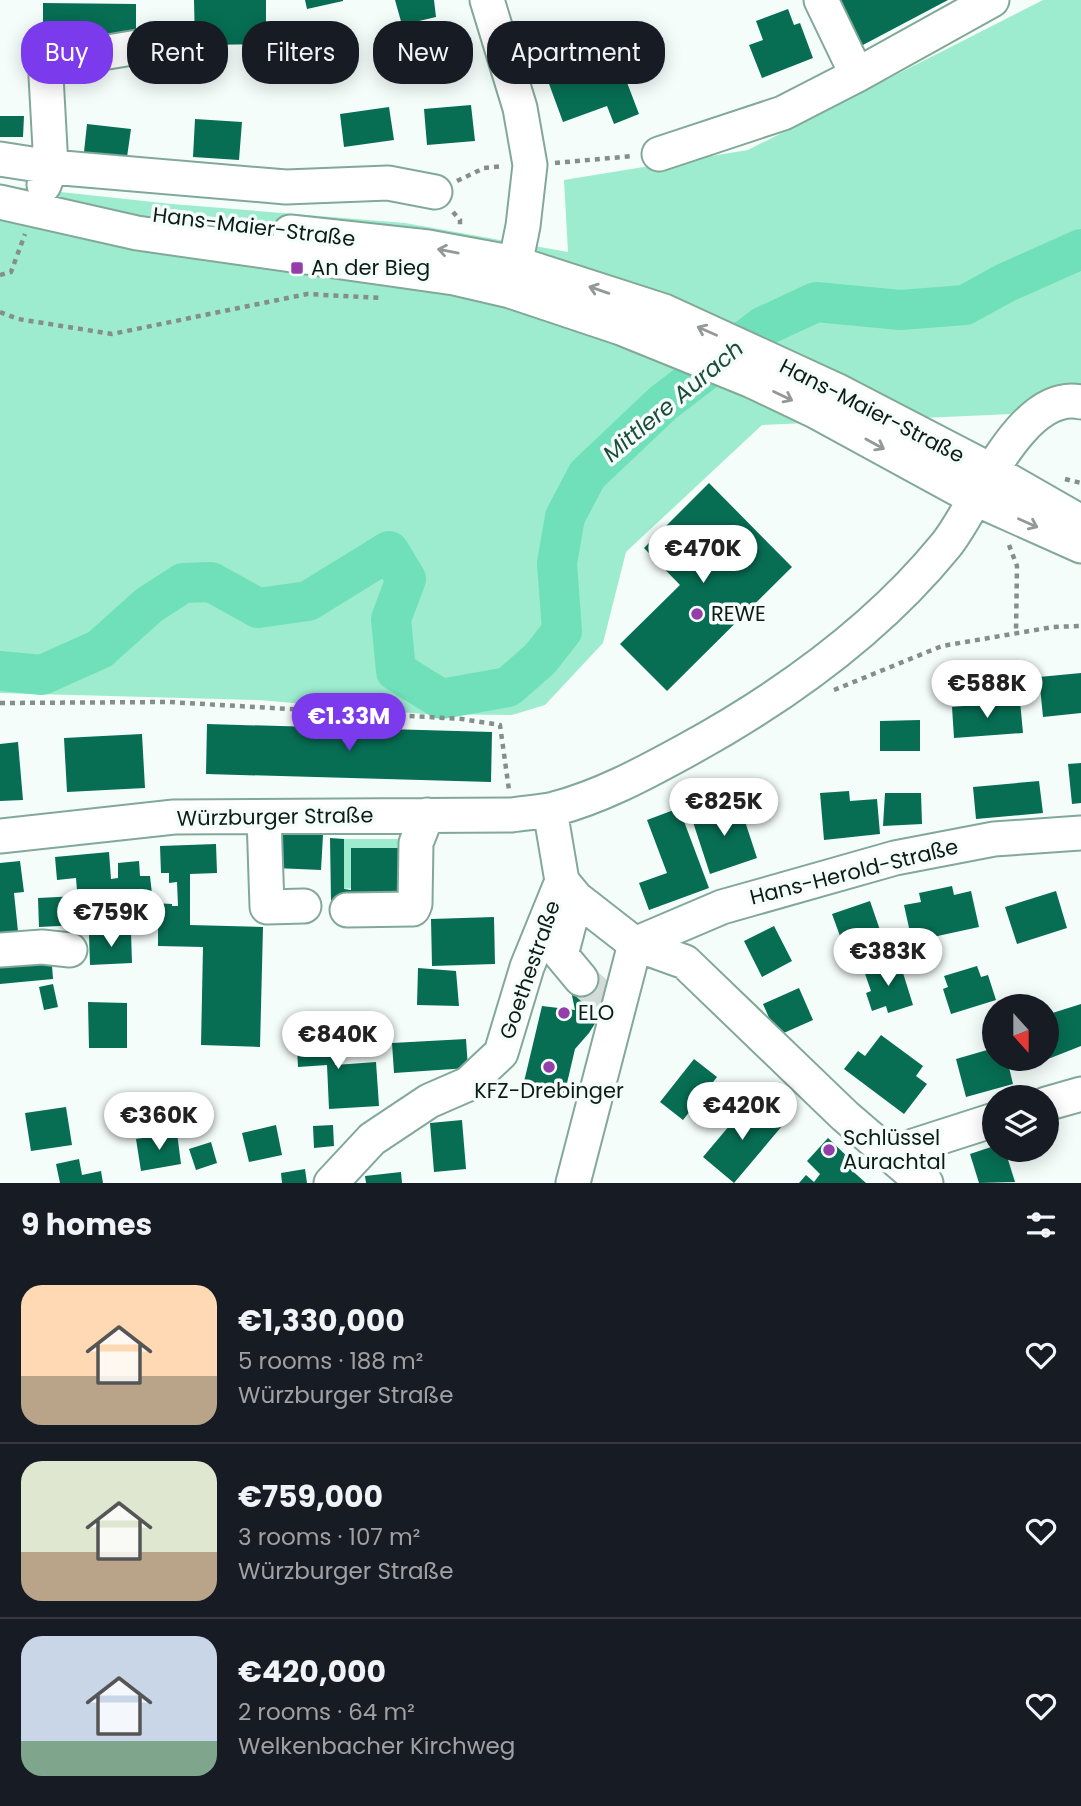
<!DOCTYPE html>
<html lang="en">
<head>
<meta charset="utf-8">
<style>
  :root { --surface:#171b24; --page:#20242c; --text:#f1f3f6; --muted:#9ea1a6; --line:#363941; --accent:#7c3aed }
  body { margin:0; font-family:Poppins,sans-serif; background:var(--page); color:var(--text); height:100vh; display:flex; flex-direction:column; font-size:26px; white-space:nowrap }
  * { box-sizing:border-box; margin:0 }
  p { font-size:23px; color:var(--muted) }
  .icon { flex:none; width:38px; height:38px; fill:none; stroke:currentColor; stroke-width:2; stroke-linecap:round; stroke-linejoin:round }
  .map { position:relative; height:1183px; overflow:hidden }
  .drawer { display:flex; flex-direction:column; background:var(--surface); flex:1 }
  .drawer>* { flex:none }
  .guide { position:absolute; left:21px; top:21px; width:700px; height:63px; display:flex; gap:14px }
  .needle { width:46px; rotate:159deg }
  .tools { position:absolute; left:982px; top:994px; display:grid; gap:14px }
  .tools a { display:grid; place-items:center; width:77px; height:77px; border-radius:50%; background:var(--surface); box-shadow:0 4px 18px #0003; font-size:35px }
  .price { position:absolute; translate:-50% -60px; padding:0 16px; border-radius:24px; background:#fff; color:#222; font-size:23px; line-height:46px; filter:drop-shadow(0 2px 4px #0008) }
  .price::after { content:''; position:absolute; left:50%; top:42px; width:21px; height:16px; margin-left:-10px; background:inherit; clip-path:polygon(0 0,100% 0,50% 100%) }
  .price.on { background:var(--accent); color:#fff }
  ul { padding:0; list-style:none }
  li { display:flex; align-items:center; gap:21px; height:175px; padding:0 21px }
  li+li { border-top:2px solid var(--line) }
  li span { display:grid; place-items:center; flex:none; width:196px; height:140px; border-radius:21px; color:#555 }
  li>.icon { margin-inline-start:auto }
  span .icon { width:84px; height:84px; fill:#fffc; stroke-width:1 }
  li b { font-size:30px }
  h2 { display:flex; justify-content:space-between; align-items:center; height:84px; padding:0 21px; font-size:30px }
  .pill { padding:0 24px; border-radius:28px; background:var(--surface); box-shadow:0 4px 18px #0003; font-size:24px; line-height:63px }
  .pill.on { background:var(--accent); color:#fff }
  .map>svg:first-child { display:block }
</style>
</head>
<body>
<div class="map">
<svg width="1081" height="1183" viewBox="0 0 1081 1183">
  <rect width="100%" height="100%" fill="#f5fdfa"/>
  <!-- green -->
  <path fill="#9eeccf" d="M1043,0H1081V411L762,425L626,552L603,643L545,705L512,715L424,714L258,700L0,693V204L5,186L172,204L405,223L568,252L564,180L748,150Z
    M344,839H407L406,848H352L351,888L344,889Z"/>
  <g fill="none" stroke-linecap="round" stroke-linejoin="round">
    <!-- river -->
    <path stroke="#70e0bb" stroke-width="40" d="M0,671L42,675L100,649L149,605L183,583L211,582L258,608L308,601L389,551L406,579L391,619L396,671L441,699L508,687L540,659L562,631L557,563L565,517L587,475L663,403L762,327L816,302L900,310L965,305L1005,283L1081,249"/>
  </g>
  <!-- building -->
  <path fill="#076e54" d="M194,0H266V44L195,45Z
    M305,0H343V1L307,9Z
    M395,0H434L436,17L402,25Z
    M837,0H948L861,46Z
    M43,3L136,4V42L43,41Z
    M788,9L794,25L800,23L813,58L762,78L749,45L763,40L756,21Z
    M584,46L597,82L623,72L639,114L614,124L607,106L563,122L541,62Z
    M471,105L475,141L427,145L424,109Z
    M389,107L394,140L344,147L340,114Z
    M0,116H24L23,137H0Z
    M195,119L242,122L239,160L193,157Z
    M87,124L131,129L127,157L84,152Z
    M709,483L792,567L667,691L620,644L680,585L644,548Z
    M1081,673V713L1043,717L1039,677Z
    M1020,701L1023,733L954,738L952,707Z
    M920,720V751H880V721Z
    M207,724L492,732L491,782L206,774Z
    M142,734L145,788L67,792L64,738Z
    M18,742L23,800L0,801V744Z
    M1081,763V803L1072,804L1068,764Z
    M1039,781L1043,813L976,819L973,787Z
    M849,791L850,801L877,799L880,834L824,840L820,793Z
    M885,793H921L922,824L883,826Z
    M739,803L757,858L710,874L692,819Z
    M679,808L709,888L649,910L639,883L667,873L647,820Z
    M277,833L323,835L321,870L275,868Z
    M330,838L344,839V889L351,890V848H406L408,905L331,901Z
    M216,844L217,873L190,874V925L263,927L260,1047L201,1045L203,947L158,946V928L120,927V901L104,903L103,894L84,896L83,891H77L76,878L57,880L55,857L109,852L111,879L118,878V863L139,861L140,876H150L153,903L172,904V906H178L177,882L169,883V873H161L160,846Z
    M20,861L24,892L14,893L19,941L0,943V863Z
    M952,886L954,895L971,891L979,927L933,937L930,933L911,937L904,905L921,902L919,893Z
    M1056,891L1067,928L1017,944L1005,907Z
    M78,896L79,925L39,927L38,898Z
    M870,901L881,933L844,947L832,914Z
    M494,917L495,964L432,966L431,919Z
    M774,926L792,961L762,977L744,941Z
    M131,932L132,963L90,965L89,935Z
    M51,952L53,979L0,984V956Z
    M899,960L913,1005L888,1013L886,1006L872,1011L866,993L871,991L864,971Z
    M977,966L981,977L988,975L996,1000L951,1014L943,989L948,987L944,976Z
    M418,968L456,971L459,1006L417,1005Z
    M593,972L610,1000L589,1033L575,1049L564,1096L523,1086L542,1006L575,1010L570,986Z
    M53,984L58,1007L44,1010L39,987Z
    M799,988L813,1020L777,1036L763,1004Z
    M88,1002L127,1003V1048H89Z
    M1081,1004V1046L1048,1059L1046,1015Z
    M332,1027L335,1065L376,1062L379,1106L329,1109L327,1065L298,1067L296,1029Z
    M881,1035L923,1066L916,1076L927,1084L904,1114L844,1069L858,1051L865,1056Z
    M466,1039L468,1068L394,1073L392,1043Z
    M994,1048V1059H1007L1013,1084L966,1097L956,1059Z
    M694,1059L717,1077L683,1120L660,1102Z
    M751,1100L782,1126L734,1183L703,1157Z
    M66,1107L72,1145L31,1151L25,1113Z
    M462,1120L466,1169L434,1172L430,1123Z
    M276,1125L282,1155L249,1162L242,1133Z
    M333,1125L334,1146L314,1148L313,1126Z
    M177,1133L181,1164L141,1171L136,1139Z
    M828,1138L853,1162L848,1167L866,1183H799L806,1175L814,1182L820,1174L807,1161Z
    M211,1142L217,1163L196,1170L189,1149Z
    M994,1146V1150H1005L1015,1182L979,1183L970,1154Z
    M79,1159L82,1175L101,1171L103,1183H60L56,1164Z
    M305,1169L307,1183H282L281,1173Z
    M401,1172L402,1183H366L365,1176Z"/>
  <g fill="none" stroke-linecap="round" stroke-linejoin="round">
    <!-- minor-tunnel -->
    <path stroke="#d2dbd8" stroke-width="33" stroke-dasharray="33 17" stroke-linecap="butt" d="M581,979L608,1003"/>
    <defs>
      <path id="minor" d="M487,0L520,108L530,165L523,226L511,285
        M821,0L857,75
        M659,154L783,113L857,75L992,0
        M0,159L51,167L286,187L388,183L435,192
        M44,185L51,167L46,76C49,64 55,62 66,59L168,42
        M0,202L137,233L454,278L510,291L621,328L752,381L815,411L976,499L1081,546
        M290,232L428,247L515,263L664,311L836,390L992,471L1081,522
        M550,810L562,881L576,898L635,944L685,962L845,1116L915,1176L926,1183
        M264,817L267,907L304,906
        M0,836L174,817L512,815C526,813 541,812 554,809C600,797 643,774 685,751C782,698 876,631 946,545C977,507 1020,389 1081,402
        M576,898L561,955L581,979
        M347,910L413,909L415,904L416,843L427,815
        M635,944L722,907L895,858L994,839L1081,833
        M0,950L42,947L70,950
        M1046,1104L1081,1094
        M897,1160L913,1146L994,1120
        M331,1183L372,1139L429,1101L468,1084L501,1053L527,967L562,881
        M573,1183L635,944"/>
    </defs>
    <!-- minor casing -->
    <use href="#minor" stroke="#82a899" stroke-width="37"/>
    <!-- path -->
    <path stroke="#848f8b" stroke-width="4.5" stroke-dasharray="5 5" stroke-linecap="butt" d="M555,163L633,156
      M457,181L484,168L504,166
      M453,212L460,220V228
      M0,275L11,272L25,234
      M0,312L18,319L112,334L307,294L381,298
      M1065,479L1081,483
      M1009,545L1017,566L1016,633
      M834,690L942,646L1053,627L1081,626
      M0,703L169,702L462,719L500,725L509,790"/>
    <!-- minor -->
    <use href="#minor" stroke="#fff" stroke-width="33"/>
  </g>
  <!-- one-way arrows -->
  <defs><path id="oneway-shaft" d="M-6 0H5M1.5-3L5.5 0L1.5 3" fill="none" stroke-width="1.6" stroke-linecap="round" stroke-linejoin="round" transform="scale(1.75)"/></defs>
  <g stroke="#939997">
    <use href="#oneway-shaft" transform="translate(448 251) rotate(-169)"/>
    <use href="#oneway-shaft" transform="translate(599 290) rotate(-161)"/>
    <use href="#oneway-shaft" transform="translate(707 331) rotate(-156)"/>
    <use href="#oneway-shaft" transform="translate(783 396) rotate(26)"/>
    <use href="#oneway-shaft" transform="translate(875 444) rotate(29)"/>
    <use href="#oneway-shaft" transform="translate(1028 523) rotate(24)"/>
  </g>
  <!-- markers -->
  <g fill="#943eab" stroke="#f5fdfa" stroke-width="2.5">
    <rect x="290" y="261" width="14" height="14" rx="3.5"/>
    <circle cx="697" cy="614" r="7"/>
    <circle cx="564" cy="1013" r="7"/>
    <circle cx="549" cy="1067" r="7"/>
    <circle cx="829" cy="1150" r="7"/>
  </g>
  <g text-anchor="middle" stroke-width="7" stroke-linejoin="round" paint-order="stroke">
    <!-- street labels -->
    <g font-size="21" fill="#0e1c17" stroke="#f5fdfa">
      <text transform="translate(254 227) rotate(7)" y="7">Hans-Maier-Straße</text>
      <text transform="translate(872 411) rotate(27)" y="7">Hans-Maier-Straße</text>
      <text transform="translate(275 817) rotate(-1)" y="7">Würzburger Straße</text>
      <text transform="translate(854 872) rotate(-14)" y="7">Hans-Herold-Straße</text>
      <text transform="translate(530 970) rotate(-71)" y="7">Goethestraße</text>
    </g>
    <!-- poi labels -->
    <g font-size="21" fill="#0e1c17" stroke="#f5fdfa" text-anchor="start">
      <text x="311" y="275">An der Bieg</text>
      <text x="711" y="621">REWE</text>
      <text x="578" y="1020">ELO</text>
      <text x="549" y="1098" text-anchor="middle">KFZ-Drebinger</text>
      <text x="843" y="1145">Schlüssel<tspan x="843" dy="24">Aurachtal</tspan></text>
    </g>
    <!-- water labels -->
    <g font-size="23" font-style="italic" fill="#1c4c3c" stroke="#f5fdfa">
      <text transform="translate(673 401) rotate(-40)" y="8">Mittlere Aurach</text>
    </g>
  </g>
</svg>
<div class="tools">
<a><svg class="needle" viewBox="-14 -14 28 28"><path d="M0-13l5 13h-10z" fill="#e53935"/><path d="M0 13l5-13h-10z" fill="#9ea1a6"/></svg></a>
<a><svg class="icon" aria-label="layers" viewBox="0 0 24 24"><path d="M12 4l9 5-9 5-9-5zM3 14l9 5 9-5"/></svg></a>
</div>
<b class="price" style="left:703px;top:585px">€470K</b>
<b class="price" style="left:987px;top:720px">€588K</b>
<b class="price on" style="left:349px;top:753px">€1.33M</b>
<b class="price" style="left:724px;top:838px">€825K</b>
<b class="price" style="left:111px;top:949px">€759K</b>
<b class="price" style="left:888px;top:988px">€383K</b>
<b class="price" style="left:338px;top:1071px">€840K</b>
<b class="price" style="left:742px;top:1142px">€420K</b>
<b class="price" style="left:159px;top:1152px">€360K</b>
<div class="guide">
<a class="pill on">Buy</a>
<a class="pill">Rent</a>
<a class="pill">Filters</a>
<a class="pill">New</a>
<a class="pill">Apartment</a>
</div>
</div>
<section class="drawer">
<h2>9 homes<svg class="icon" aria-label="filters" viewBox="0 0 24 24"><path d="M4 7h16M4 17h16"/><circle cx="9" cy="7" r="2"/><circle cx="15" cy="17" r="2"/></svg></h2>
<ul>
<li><span style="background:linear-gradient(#ffd9b3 65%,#b9a48a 0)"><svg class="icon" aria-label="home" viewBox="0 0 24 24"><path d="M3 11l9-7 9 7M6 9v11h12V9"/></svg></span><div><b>€1,330,000</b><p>5 rooms · 188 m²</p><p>Würzburger Straße</p></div><svg class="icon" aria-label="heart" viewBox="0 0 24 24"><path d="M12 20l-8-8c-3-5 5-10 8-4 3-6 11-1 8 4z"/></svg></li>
<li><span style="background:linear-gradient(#dfe7d0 65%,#b9a48a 0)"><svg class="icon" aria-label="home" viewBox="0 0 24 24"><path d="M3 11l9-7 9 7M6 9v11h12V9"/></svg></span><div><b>€759,000</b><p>3 rooms · 107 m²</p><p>Würzburger Straße</p></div><svg class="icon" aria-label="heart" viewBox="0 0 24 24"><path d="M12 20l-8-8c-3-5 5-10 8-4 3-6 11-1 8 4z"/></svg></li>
<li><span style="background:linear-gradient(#c9d6e8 75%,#7fa58c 0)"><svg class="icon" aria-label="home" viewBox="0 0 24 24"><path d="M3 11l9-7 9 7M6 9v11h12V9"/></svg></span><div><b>€420,000</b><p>2 rooms · 64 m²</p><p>Welkenbacher Kirchweg</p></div><svg class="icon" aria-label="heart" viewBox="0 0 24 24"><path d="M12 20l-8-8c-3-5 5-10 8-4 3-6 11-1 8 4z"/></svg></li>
</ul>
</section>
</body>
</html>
